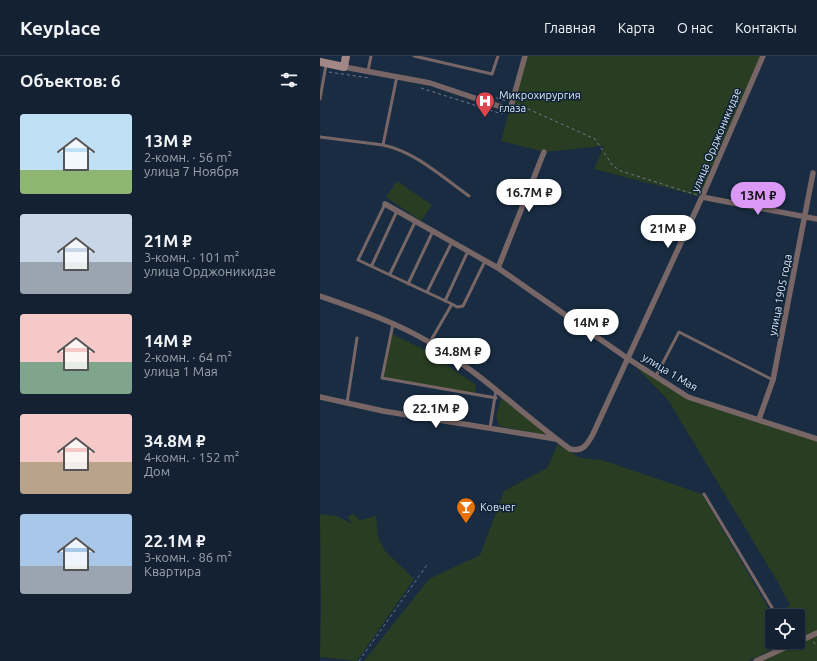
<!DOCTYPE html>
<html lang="ru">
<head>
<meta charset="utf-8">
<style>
  :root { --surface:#132132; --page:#202e3e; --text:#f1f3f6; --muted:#9da3ac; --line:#323e4d; --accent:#db99f5 }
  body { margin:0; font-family:Ubuntu,sans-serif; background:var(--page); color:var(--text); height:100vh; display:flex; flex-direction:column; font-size:15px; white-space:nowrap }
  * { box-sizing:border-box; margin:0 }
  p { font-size:13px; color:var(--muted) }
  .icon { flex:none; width:22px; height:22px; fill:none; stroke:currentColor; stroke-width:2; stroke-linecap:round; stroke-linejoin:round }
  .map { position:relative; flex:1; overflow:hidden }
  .sheet { display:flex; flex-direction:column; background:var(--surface); width:320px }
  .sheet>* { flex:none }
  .fabs { position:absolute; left:445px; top:553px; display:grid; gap:8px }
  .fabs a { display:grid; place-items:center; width:40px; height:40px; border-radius:4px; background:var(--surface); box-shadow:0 1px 3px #0004,0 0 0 1px var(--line); font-size:20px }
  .price { position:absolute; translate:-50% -34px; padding:0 9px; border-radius:14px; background:#fff; color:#222; font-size:13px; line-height:26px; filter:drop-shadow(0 1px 2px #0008) }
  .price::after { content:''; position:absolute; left:50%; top:24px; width:12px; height:9px; margin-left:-6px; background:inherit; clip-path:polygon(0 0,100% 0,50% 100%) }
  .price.on { background:var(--accent); color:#111 }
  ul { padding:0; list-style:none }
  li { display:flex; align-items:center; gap:12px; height:100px; padding:0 20px }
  li span { display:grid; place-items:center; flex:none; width:112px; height:80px; border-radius:4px; color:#555 }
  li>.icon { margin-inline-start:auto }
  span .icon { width:48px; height:48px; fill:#fffc; stroke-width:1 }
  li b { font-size:17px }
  h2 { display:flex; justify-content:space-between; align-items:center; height:48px; padding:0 20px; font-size:17px }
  header { display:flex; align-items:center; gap:24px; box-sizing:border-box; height:56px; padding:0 20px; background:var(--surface); border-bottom:1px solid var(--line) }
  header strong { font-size:19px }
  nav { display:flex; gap:22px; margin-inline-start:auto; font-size:14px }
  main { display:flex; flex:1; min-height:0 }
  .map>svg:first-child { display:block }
</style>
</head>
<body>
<header>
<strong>Keyplace</strong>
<nav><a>Главная</a><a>Карта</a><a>О нас</a><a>Контакты</a></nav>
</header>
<main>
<section class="sheet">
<h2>Объектов: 6<svg class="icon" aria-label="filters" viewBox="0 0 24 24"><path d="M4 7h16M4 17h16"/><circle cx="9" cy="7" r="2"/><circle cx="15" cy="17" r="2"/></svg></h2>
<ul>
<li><span style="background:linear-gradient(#bfe0f5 70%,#8fb573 0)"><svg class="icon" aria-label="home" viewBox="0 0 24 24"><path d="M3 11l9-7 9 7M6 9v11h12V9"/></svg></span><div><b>13M ₽</b><p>2-комн. · 56 m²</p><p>улица 7 Ноября</p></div></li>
<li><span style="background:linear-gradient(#c9d6e8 60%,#9aa5b1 0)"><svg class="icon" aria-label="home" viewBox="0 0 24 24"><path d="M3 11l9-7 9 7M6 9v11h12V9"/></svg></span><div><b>21M ₽</b><p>3-комн. · 101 m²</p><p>улица Орджоникидзе</p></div></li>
<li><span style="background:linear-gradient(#f6c9c9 60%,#7fa58c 0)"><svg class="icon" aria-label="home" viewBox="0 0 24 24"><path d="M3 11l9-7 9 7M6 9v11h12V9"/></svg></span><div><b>14M ₽</b><p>2-комн. · 64 m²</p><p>улица 1 Мая</p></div></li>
<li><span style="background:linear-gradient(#f6c9c9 60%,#b9a48a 0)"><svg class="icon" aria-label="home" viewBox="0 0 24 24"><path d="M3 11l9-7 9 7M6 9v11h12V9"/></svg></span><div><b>34.8M ₽</b><p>4-комн. · 152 m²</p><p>Дом</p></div></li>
<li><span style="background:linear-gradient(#a9c7e8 65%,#9aa5b1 0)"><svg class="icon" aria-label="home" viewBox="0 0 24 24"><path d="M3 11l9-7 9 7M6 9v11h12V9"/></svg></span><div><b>22.1M ₽</b><p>3-комн. · 86 m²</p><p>Квартира</p></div></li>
</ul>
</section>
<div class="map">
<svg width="497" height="605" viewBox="0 0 497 605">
  <rect width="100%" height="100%" fill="#192c42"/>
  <!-- green -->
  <path fill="#283d22" d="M205,0H443L382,141L274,113L284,90L224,96L181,85Z
    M77,125L112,149L101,165L66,141Z
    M70,277L105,294L156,329L155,338L62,322Z
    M307,302L368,341L497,383V605H436L478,586V560H457L456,558L470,549L459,528L348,344Z
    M181,342H184L231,380L179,370L176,360Z
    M238,388L260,402L282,404L382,438L453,560L452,586H468L428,605H44L109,523L160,499L184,435L227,412Z
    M0,458L16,460L33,468L27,461L33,458L40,464L56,460L58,481L65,495L94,523L37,605L0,601L1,551Z"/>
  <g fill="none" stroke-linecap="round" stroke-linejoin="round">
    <!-- path -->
    <path stroke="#6b7b8e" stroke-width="1" stroke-dasharray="3 3" stroke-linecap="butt" d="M9,16L49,22
      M101,32L182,58
      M159,37L187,45
      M197,48L275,83L293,110L301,115L377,139
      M493,586L497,589
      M39,605L107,509"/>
    <!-- service -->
    <path stroke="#776665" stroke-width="3" d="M94,0L172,18L178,0
      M48,15L51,0
      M0,43L6,9
      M0,81L63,89L77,20
      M63,89C96,96 122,121 149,140
      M65,148L38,204L132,248
      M52,209L77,155
      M70,218L95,166
      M88,228L113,175
      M107,236L132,186
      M125,245L148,195
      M73,268L62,322L176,342
      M110,286L132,248L137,251L143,250L165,205
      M336,320L359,276L453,324
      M27,347L37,282
      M170,372L176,334
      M384,438L457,560"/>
    <!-- minor -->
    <path stroke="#776665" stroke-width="5.5" d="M24,11L110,27L190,54L205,0
      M382,141L497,163
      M65,148L178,212L307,302L368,341L497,383
      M178,212L224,96
      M0,240C37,253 75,266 109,286C160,316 202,358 250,393C263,396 267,389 273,378L382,141L443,0
      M0,341L63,355L236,383
      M439,363L453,324L493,117
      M478,586L497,577
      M436,605L477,586"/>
    <!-- secondary -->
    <path stroke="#a28786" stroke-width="8" d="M0,6L24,11L26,0"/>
  </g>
  <!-- icons -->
  <defs>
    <symbol id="hospital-pin" viewBox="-11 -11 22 30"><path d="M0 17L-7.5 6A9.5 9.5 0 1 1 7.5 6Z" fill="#e0444e" stroke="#0f2237"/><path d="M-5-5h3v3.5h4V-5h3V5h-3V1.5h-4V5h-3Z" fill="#fff"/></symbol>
    <symbol id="bar-pin" viewBox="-11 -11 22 30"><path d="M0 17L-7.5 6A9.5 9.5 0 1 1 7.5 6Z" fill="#e8710a" stroke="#0f2237"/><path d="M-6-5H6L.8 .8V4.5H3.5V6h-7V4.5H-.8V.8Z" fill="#fff"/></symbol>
  </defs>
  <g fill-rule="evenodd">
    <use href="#hospital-pin" x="154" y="34" width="22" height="30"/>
    <use href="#bar-pin" x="135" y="440" width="22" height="30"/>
  </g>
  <g text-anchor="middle" stroke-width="3" stroke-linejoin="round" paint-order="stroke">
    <!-- poi labels -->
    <g font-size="11" fill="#dbe8f6" stroke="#0f2237" text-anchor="start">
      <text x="179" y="43">Микрохирургия<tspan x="179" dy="13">глаза</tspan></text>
      <text x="160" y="455">Ковчег</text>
    </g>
    <!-- street labels -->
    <g font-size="11" fill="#dbe8f6" stroke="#0f2237">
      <text transform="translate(396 84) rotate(-67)" y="4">улица Орджоникидзе</text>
      <text transform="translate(460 239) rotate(-79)" y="4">улица 1905 года</text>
      <text transform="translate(350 316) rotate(31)" y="4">улица 1 Мая</text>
    </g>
  </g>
</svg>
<div class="fabs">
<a><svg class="icon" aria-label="locate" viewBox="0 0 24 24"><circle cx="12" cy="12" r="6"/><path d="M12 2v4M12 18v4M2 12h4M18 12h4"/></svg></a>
</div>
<b class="price" style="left:209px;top:157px">16.7M ₽</b>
<b class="price on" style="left:438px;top:160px">13M ₽</b>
<b class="price" style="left:348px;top:193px">21M ₽</b>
<b class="price" style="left:271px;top:287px">14M ₽</b>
<b class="price" style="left:138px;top:316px">34.8M ₽</b>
<b class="price" style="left:116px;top:373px">22.1M ₽</b>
</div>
</main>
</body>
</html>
